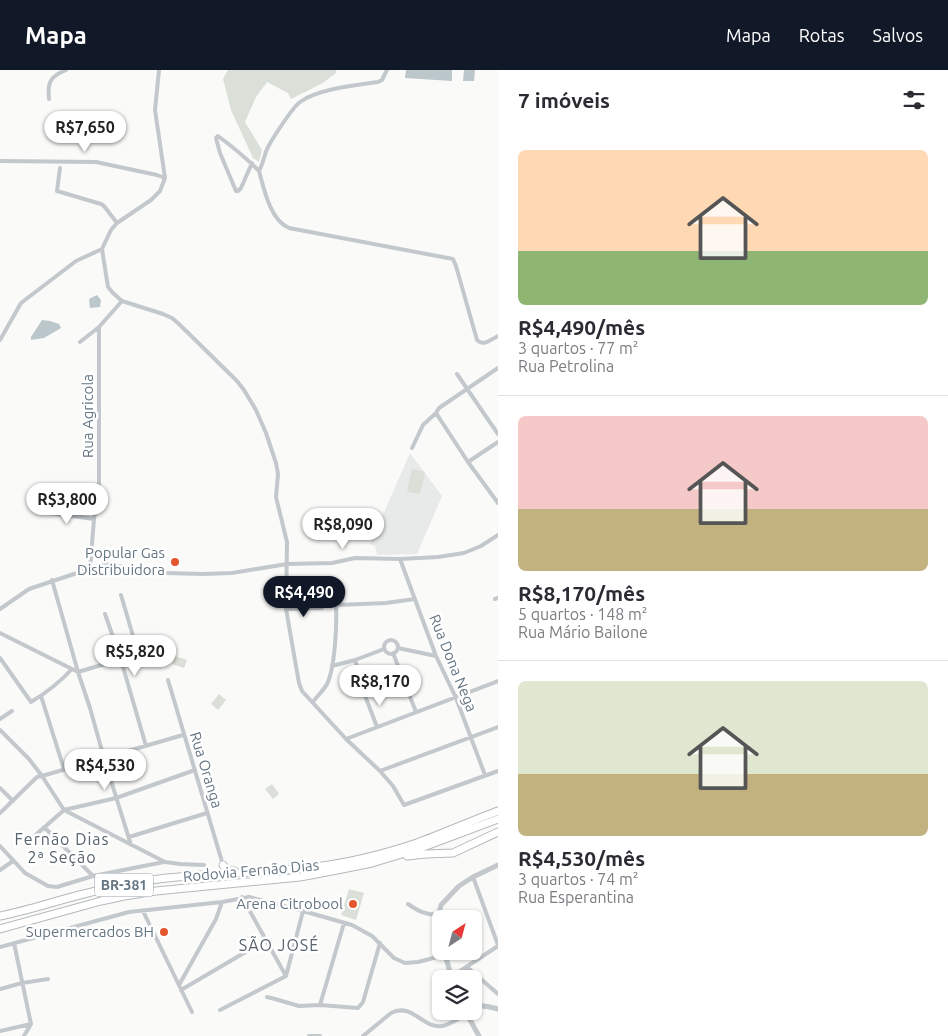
<!DOCTYPE html>
<html lang="pt">
<head>
<meta charset="utf-8">
<style>
  :root { --surface:#fff; --page:#f2f2f3; --text:#2b2b33; --muted:#7c7c81; --line:#e1e1e2; --accent:#111827 }
  body { margin:0; font-family:Ubuntu,sans-serif; background:var(--page); color:var(--text); height:100vh; display:flex; flex-direction:column; font-size:19px; white-space:nowrap }
  * { box-sizing:border-box; margin:0 }
  p { font-size:16px; color:var(--muted) }
  .icon { flex:none; width:28px; height:28px; fill:none; stroke:currentColor; stroke-width:2; stroke-linecap:round; stroke-linejoin:round }
  .map { position:relative; flex:1; overflow:hidden }
  .drawer { display:flex; flex-direction:column; background:var(--surface); width:450px }
  .drawer>* { flex:none }
  .needle { width:32px; rotate:36deg }
  .controls { position:absolute; left:432px; top:840px; display:grid; gap:10px }
  .controls a { display:grid; place-items:center; width:50px; height:50px; border-radius:8px; background:var(--surface); box-shadow:0 1px 4px #0004; font-size:25px }
  .price { position:absolute; translate:-50% -42px; padding:0 11px; border-radius:18px; background:#fff; color:#222; font-size:16px; line-height:32px; filter:drop-shadow(0 1px 2px #0008) }
  .price::after { content:''; position:absolute; left:50%; top:30px; width:15px; height:11px; margin-left:-8px; background:inherit; clip-path:polygon(0 0,100% 0,50% 100%) }
  .price.current { background:var(--accent); color:#fff }
  ul { padding:0; list-style:none }
  li { display:grid; align-content:center; gap:10px; height:265px; padding:0 20px }
  li+li { border-top:1px solid var(--line) }
  li span { display:grid; place-items:center; height:155px; border-radius:8px; color:#555 }
  li>.icon { margin-inline-start:auto }
  span .icon { width:90px; height:90px; fill:#fffc; stroke-width:1 }
  li b { font-size:21px }
  h2 { display:flex; justify-content:space-between; align-items:center; height:60px; padding:0 20px; font-size:21px }
  header { display:flex; align-items:center; gap:30px; box-sizing:border-box; height:70px; padding:0 25px; background:var(--accent); color:#fff }
  header strong { font-size:24px }
  nav { display:flex; gap:28px; margin-inline-start:auto; font-size:18px }
  main { display:flex; flex:1; min-height:0 }
  .map>svg:first-child { display:block }
</style>
</head>
<body>
<header>
<strong>Mapa</strong>
<nav><a>Mapa</a><a>Rotas</a><a>Salvos</a></nav>
</header>
<main>
<div class="map">
<svg width="498" height="966" viewBox="0 0 498 966">
  <rect width="100%" height="100%" fill="#fafaf8"/>
  <!-- built -->
  <path fill="#e8e9e9" d="M410,383L442,426L417,484L377,485L375,476L370,474Z"/>
  <!-- green -->
  <path fill="#dadfd7" d="M228,0H336V3L323,13L291,29L288,23L267,12L256,27L245,52L262,80L259,92L253,88L231,40L223,9Z
    M412,399L425,402L420,424L407,422Z
    M175,586L187,590L184,598L172,594Z
    M219,624L226,630L218,640L211,634Z
    M272,714L279,724L273,729L265,719Z
    M349,819L364,823L356,850L341,845Z"/>
  <!-- water -->
  <path fill="#bbc7cb" d="M406,0H452V11L405,8Z
    M464,0H475L474,11H463Z
    M97,225L101,230L100,237L90,238L89,229Z
    M42,250L50,251L59,254L61,258L44,268L31,270V267Z"/>
  <g fill="none" stroke-linecap="round" stroke-linejoin="round">
    <defs>
      <path id="motorway" d="M407,786L426,784L453,783L498,762
        M223,795C226,800 228,801 234,801
        M0,846C30,840 58,830 88,823C109,817 130,814 151,810C205,802 260,804 314,797C348,793 384,784 417,773C444,763 471,751 498,741
        M0,859L101,831L124,826L156,821L300,807L337,800L372,793L418,779L498,749"/>
    </defs>
    <!-- motorway casing -->
    <use href="#motorway" stroke="#b4b9bd" stroke-width="9"/>
    <!-- minor -->
    <path stroke="#c3c8cc" stroke-width="4" d="M159,0L155,40L165,108L160,121L151,130L117,153L111,160L102,179L108,217L113,223L122,231L163,244L172,248L179,254L237,311L244,320L256,340L266,363L276,393L278,404L276,427L287,472L286,539L299,613L302,621L346,669L380,701L393,716L404,735L498,701
      M387,0L382,10L378,12C356,15 318,19 300,32C292,38 272,69 267,79C264,86 263,94 259,101C264,119 270,150 289,158L453,189L456,196L477,270C484,277 491,269 498,266
      M49,29C47,12 51,6 66,0
      M0,91L96,92L157,105L165,108
      M252,93L241,118L238,121H236L220,83L216,68L218,66C233,77 246,88 259,101
      M60,98L57,121L101,134L104,136L117,153
      M0,270L21,233L76,191L102,179
      M80,272L99,257
      M457,304L498,364
      M436,343L439,338L498,298
      M412,378L423,355L436,343L468,392L498,433
      M468,392L498,372
      M43,442L94,449
      M400,489L436,586L456,628L485,705
      M90,498L94,449L99,422V257L122,231
      M52,510L78,602L90,638L104,688L131,775
      M121,525L133,566L132,570L123,589
      M495,529L498,528
      M0,539L29,519L104,494L166,503L203,504L232,503L287,494L332,493L355,488L400,489L438,487L464,483L481,476L498,465
      M286,539L322,538
      M105,544L121,590L146,676
      M0,563L78,602L158,578
      M384 577a7 7 0 1 1 14 0a7 7 0 1 1-14 0Z
      M398,578L436,586
      M393,583L416,642
      M0,588L31,632C46,623 60,612 72,599
      M355,590L362,612
      M332,596L355,590L384,579
      M168,610L223,795
      M364,623L377,657
      M41,626L64,699
      M313,632C317,626 324,620 327,614C335,598 337,554 336,536L337,535L386,533L415,529
      M0,649L12,641
      M0,660L29,689L42,706L64,740L165,792L180,794L204,795
      M346,669L498,611
      M380,701L498,657
      M0,718L13,731
      M0,743L37,707L42,706L183,665
      M44,757L93,806
      M129,767L207,743
      M31,769L64,740L116,728L195,700
      M0,776L25,803L48,816L57,817L93,806L164,792
      M0,800L13,791
      M473,807L498,875
      M242,827L286,906
      M408,834C418,841 426,845 439,845
      M143,841L192,942
      M14,873L31,954L24,966
      M0,877L129,842L222,832L249,827L303,841L352,855L372,866L394,888L405,893L418,892L445,885
      M467,897L498,924
      M451,907L498,876
      M179,915L216,849L222,832
      M0,919L22,913L48,909
      M181,920L266,870
      M267,927L275,929L299,936L320,935L358,938L363,932L380,873
      M320,935L344,853
      M220,940L286,906L303,841
      M0,961L31,954
      M309,966H320
      M363,966L391,943C412,932 423,959 442,956C450,955 459,948 467,944"/>
    <!-- tertiary -->
    <path stroke="#c3c8cc" stroke-width="5" d="M441,865L439,843L441,835L459,816L473,807L498,795
      M444,881L452,909
      M474,937C481,934 490,937 498,939
      M465,941L479,966"/>
    <!-- motorway -->
    <use href="#motorway" stroke="#fff" stroke-width="7"/>
  </g>
  <!-- markers -->
  <g fill="#e4572e" stroke="#fff" stroke-width="2">
    <circle cx="175" cy="492" r="5"/>
    <circle cx="353" cy="834" r="5"/>
    <circle cx="164" cy="862" r="5"/>
  </g>
  <g text-anchor="middle" stroke-width="5" stroke-linejoin="round" paint-order="stroke">
    <!-- shield labels -->
    <rect fill="#fff" stroke="#939fa8" stroke-width="1" x="95" y="803.5" width="58" height="23" rx="4"/>
    <g font-size="14" font-weight="bold" fill="#657683">
      <text x="124" y="820">BR-381</text>
    </g>
    <!-- street labels -->
    <g font-size="15" fill="#657683" stroke="#fff">
      <text transform="translate(88 346) rotate(-90)" y="5">Rua Agricola</text>
      <text transform="translate(453 593) rotate(68)" y="5">Rua Dona Nega</text>
      <text transform="translate(206 700) rotate(73)" y="5">Rua Oranga</text>
      <text transform="translate(251 801) rotate(-5)" y="5">Rodovia Fernão Dias</text>
    </g>
    <!-- poi labels -->
    <g font-size="15" fill="#657683" stroke="#fff" text-anchor="end">
      <text x="165" y="488">Popular Gas<tspan x="165" dy="17">Distribuidora</tspan></text>
      <text x="343" y="839">Arena Citrobool</text>
      <text x="154" y="867">Supermercados BH</text>
    </g>
    <!-- neighbourhood labels -->
    <g font-size="16" letter-spacing="1" fill="#57646e" stroke="#fff">
      <text x="62" y="775">Fernão Dias<tspan x="62" dy="18">2ª Seção</tspan></text>
      <text x="279" y="881">SÃO JOSÉ</text>
    </g>
  </g>
</svg>
<div class="controls">
<a><svg class="needle" viewBox="-14 -14 28 28"><path d="M0-13l5 13h-10z" fill="#e53935"/><path d="M0 13l5-13h-10z" fill="#7c7c81"/></svg></a>
<a><svg class="icon" aria-label="layers" viewBox="0 0 24 24"><path d="M12 4l9 5-9 5-9-5zM3 14l9 5 9-5"/></svg></a>
</div>
<b class="price" style="left:85px;top:83px">R$7,650</b>
<b class="price" style="left:67px;top:455px">R$3,800</b>
<b class="price" style="left:343px;top:480px">R$8,090</b>
<b class="price current" style="left:304px;top:548px">R$4,490</b>
<b class="price" style="left:135px;top:607px">R$5,820</b>
<b class="price" style="left:380px;top:637px">R$8,170</b>
<b class="price" style="left:105px;top:721px">R$4,530</b>
</div>
<section class="drawer">
<h2>7 imóveis<svg class="icon" aria-label="filters" viewBox="0 0 24 24"><path d="M4 7h16M4 17h16"/><circle cx="9" cy="7" r="2"/><circle cx="15" cy="17" r="2"/></svg></h2>
<ul>
<li><span style="background:linear-gradient(#ffd9b3 65%,#8fb573 0)"><svg class="icon" aria-label="home" viewBox="0 0 24 24"><path d="M3 11l9-7 9 7M6 9v11h12V9"/></svg></span><div><b>R$4,490/mês</b><p>3 quartos · 77 m²</p><p>Rua Petrolina</p></div></li>
<li><span style="background:linear-gradient(#f6c9c9 60%,#c2b280 0)"><svg class="icon" aria-label="home" viewBox="0 0 24 24"><path d="M3 11l9-7 9 7M6 9v11h12V9"/></svg></span><div><b>R$8,170/mês</b><p>5 quartos · 148 m²</p><p>Rua Mário Bailone</p></div></li>
<li><span style="background:linear-gradient(#dfe7d0 60%,#c2b280 0)"><svg class="icon" aria-label="home" viewBox="0 0 24 24"><path d="M3 11l9-7 9 7M6 9v11h12V9"/></svg></span><div><b>R$4,530/mês</b><p>3 quartos · 74 m²</p><p>Rua Esperantina</p></div></li>
</ul>
</section>
</main>
</body>
</html>
